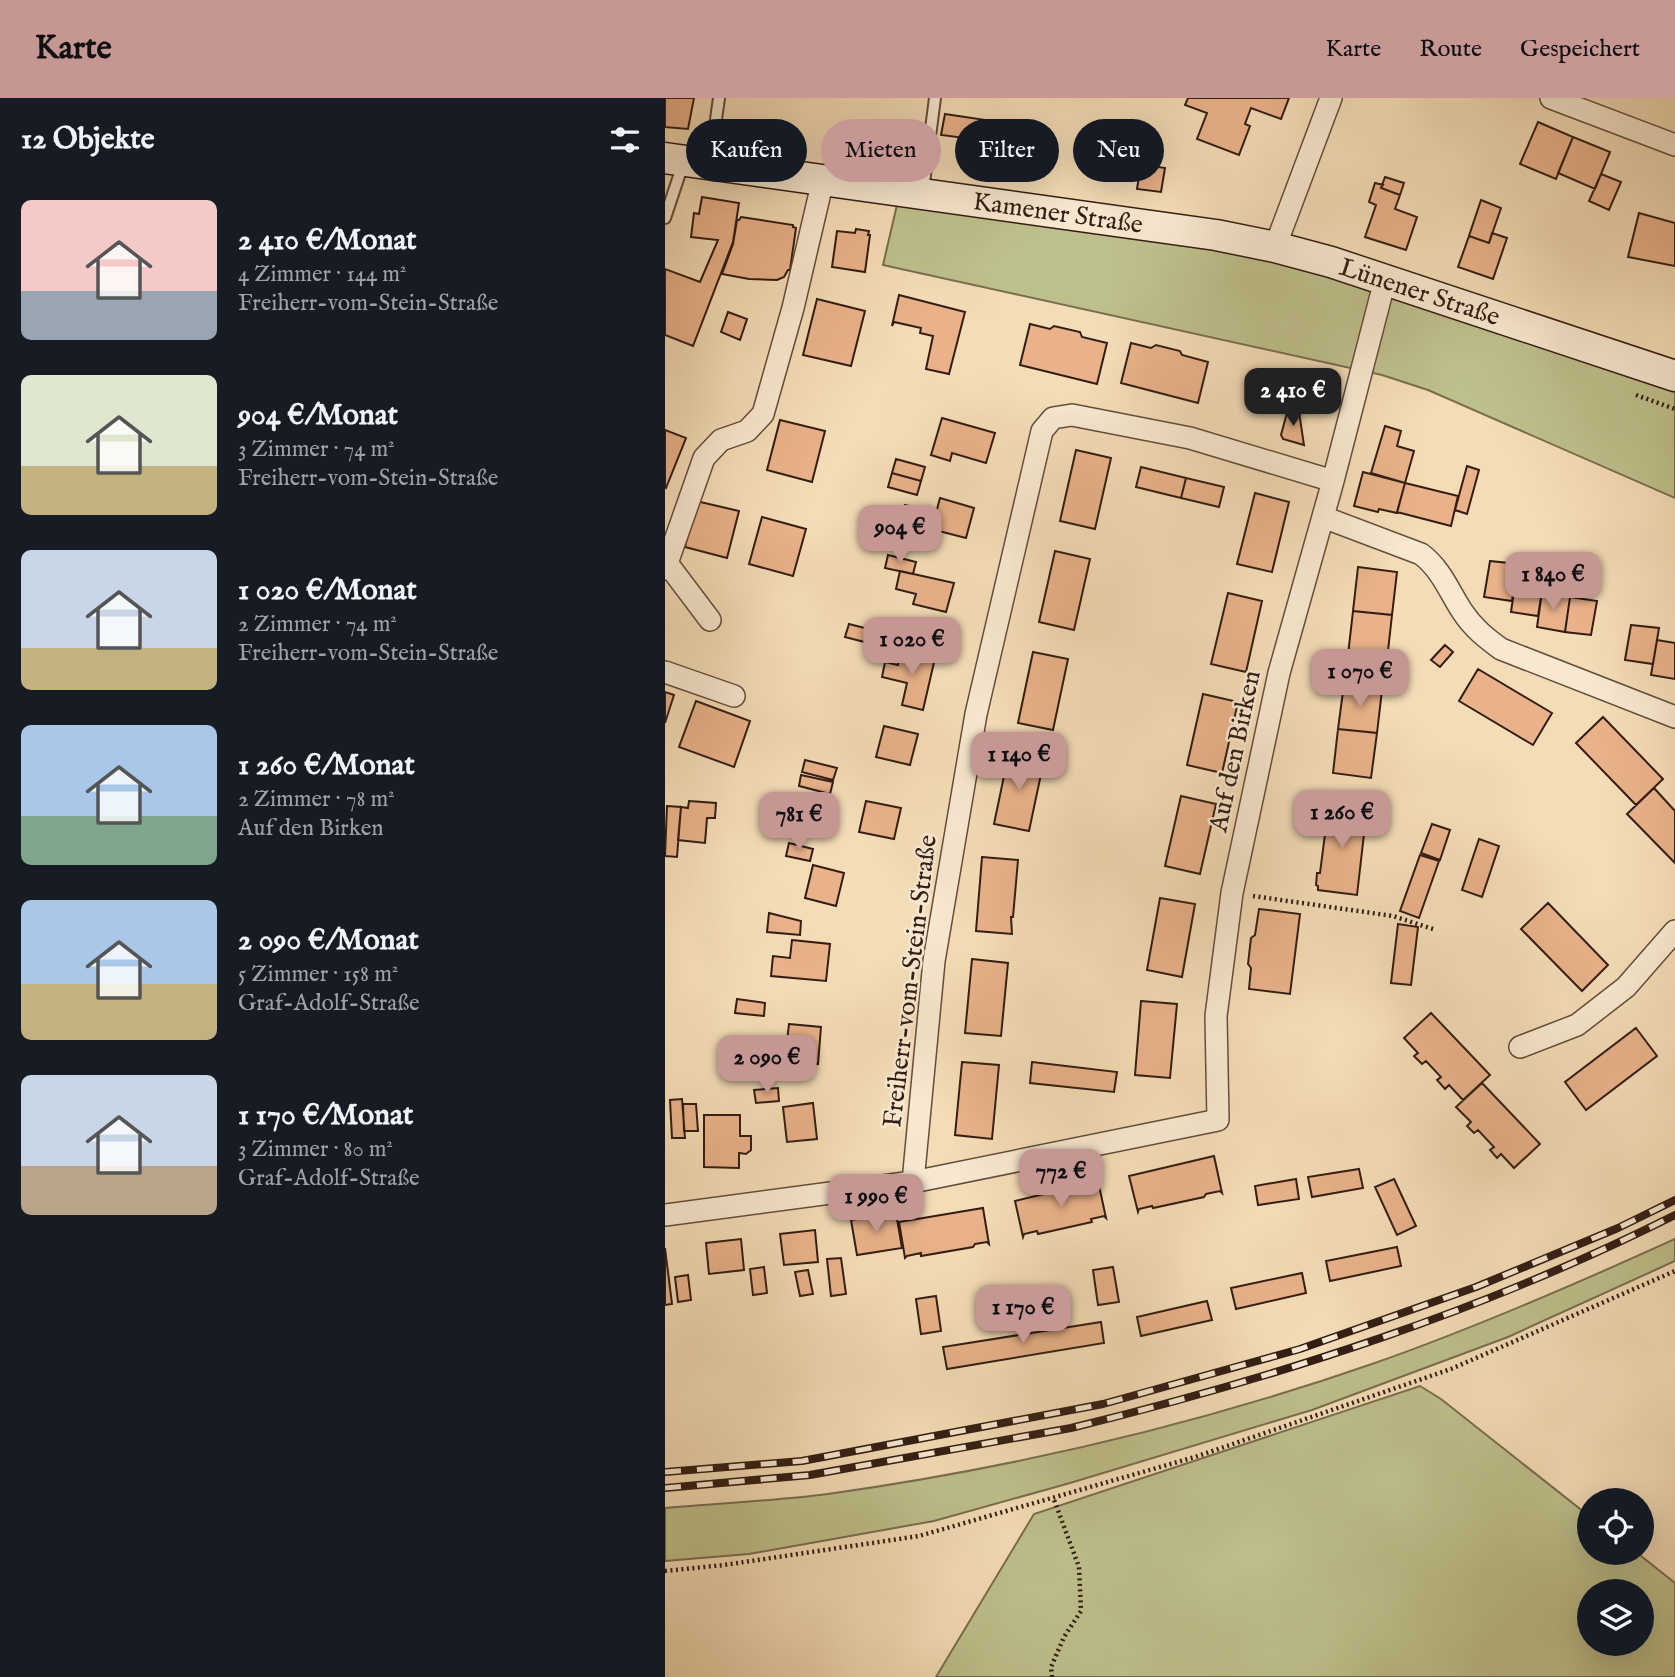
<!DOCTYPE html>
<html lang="de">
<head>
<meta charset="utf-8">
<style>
  :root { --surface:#171b24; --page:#20242c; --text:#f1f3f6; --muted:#9ea1a6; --accent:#c59692 }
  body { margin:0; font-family:"IM FELL English",serif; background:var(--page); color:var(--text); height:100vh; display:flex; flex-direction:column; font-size:26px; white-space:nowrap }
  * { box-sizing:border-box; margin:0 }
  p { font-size:23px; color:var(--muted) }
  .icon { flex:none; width:38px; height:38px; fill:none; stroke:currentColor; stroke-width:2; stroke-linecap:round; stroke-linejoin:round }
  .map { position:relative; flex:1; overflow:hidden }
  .sheet { display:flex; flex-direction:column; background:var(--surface); width:665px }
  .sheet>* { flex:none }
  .hud { position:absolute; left:21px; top:21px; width:665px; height:63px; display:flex; gap:14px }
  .tools { position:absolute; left:912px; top:1390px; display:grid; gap:14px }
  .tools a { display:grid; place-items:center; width:77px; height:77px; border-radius:50%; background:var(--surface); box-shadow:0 7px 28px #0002; font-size:35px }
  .price { position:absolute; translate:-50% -60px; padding:0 16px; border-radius:14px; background:var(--accent); color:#111; font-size:23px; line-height:46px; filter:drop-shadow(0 2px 4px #0008) }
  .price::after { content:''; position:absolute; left:50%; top:42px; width:21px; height:16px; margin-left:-10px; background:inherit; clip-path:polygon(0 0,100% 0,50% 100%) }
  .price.active { background:#222; color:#fff }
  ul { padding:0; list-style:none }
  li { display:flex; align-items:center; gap:21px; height:175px; padding:0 21px }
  li span { display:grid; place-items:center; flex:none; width:196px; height:140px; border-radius:10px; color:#555 }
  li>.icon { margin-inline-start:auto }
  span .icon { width:84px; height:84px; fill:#fffc; stroke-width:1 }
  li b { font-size:30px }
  h2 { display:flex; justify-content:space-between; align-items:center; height:84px; padding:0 21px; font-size:30px }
  .chip { padding:0 24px; border-radius:32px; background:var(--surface); box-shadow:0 7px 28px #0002; font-size:24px; line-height:63px }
  .chip.active { background:var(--accent); color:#111 }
  header { display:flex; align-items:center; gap:42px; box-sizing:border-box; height:98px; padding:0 35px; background:var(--accent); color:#111 }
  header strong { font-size:33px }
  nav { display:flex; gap:38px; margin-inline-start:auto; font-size:24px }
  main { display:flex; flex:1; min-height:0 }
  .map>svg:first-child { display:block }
</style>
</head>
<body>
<header>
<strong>Karte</strong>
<nav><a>Karte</a><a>Route</a><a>Gespeichert</a></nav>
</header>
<main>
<section class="sheet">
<h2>12 Objekte<svg class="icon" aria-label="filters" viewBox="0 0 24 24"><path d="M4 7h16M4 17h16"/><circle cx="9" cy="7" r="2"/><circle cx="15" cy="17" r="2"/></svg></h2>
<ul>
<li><span style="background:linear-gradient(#f6c9c9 65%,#9aa5b1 0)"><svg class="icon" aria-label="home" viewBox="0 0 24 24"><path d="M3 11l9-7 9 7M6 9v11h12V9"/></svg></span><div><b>2 410 €/Monat</b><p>4 Zimmer · 144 m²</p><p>Freiherr-vom-Stein-Straße</p></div></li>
<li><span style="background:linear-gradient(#dfe7d0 65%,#c2b280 0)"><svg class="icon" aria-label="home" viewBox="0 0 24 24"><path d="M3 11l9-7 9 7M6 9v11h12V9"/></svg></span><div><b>904 €/Monat</b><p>3 Zimmer · 74 m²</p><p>Freiherr-vom-Stein-Straße</p></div></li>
<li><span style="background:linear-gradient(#c9d6e8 70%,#c2b280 0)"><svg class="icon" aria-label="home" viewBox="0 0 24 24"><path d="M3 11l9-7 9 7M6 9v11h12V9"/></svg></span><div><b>1 020 €/Monat</b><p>2 Zimmer · 74 m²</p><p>Freiherr-vom-Stein-Straße</p></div></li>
<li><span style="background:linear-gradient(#a9c7e8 65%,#7fa58c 0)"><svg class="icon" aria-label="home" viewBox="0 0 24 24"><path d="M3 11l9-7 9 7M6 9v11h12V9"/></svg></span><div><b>1 260 €/Monat</b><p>2 Zimmer · 78 m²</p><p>Auf den Birken</p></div></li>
<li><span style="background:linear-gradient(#a9c7e8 60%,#c2b280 0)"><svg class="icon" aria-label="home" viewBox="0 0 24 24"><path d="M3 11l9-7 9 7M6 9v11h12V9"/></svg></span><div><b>2 090 €/Monat</b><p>5 Zimmer · 158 m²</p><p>Graf-Adolf-Straße</p></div></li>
<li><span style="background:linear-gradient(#c9d6e8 65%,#b9a48a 0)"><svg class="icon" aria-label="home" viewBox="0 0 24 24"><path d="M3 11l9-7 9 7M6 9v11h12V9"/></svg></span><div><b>1 170 €/Monat</b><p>3 Zimmer · 80 m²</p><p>Graf-Adolf-Straße</p></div></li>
</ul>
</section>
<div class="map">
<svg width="1010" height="1579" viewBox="0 0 1010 1579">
  <rect width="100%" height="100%" fill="#f4dcb6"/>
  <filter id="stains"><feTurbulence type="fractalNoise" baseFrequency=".00286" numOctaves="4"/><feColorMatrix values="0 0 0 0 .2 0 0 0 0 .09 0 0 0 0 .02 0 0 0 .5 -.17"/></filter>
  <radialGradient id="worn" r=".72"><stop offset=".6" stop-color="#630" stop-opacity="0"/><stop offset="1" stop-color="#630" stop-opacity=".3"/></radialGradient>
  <!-- green -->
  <path fill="#bec08c" stroke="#786e50" stroke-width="2" fill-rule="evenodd" d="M238,81L581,138L1010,271V400L763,292L717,277L218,167Z
    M1010,1141V1163L843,1239L647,1312L405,1385L269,1423L84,1456L0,1463V1410C54,1405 109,1403 163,1396C348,1370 531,1327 707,1266C810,1230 911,1186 1010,1141Z
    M755,1288L776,1301L924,1418V1454H971L1010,1485V1579H271L369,1416ZM924,1493H976V1545H924Z"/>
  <!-- building -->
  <path fill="#e9b28a" stroke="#331d13" stroke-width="2" d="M0,0H29L23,31L0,29Z
    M523,0H624L616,21L586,10L580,26L585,28L574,57L532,41L542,15L520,7Z
    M280,16L334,24L331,44L276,37Z
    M334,24L355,27L353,48L331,44Z
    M873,24L908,39L891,81L855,66Z
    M355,27L366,28L363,49L353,48Z
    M366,28L377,30L374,51L363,49Z
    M421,34L442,37L439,60L418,57Z
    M442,39L453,40L450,61L439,60Z
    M908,39L945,54L930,91L893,75Z
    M476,66L500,70L496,94L472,91Z
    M936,76L956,84L944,112L924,103Z
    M720,79L739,85L735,97L716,90Z
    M710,85L718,87L716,90L735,97L730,111L752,119L741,152L700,139L711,107L704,104Z
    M37,99L74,105L68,144L28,248L0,237V171L35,184L53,142L26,139L29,115L34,116Z
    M816,102L836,110L824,145L804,138Z
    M974,115L1010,125V168L963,159Z
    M76,119L128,127V129L131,130L125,172H123L119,179L112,182L84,181L57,176L68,146L72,122H74Z
    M191,131L204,133L203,137H205L200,174L167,169L172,133L190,135Z
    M827,135L842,140L828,181L793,169L804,138L824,145Z
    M234,197L300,214L284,276L261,271L268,238L255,235L256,230L229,224L227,228Z
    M152,201L200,213L186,268L138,257Z
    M63,214L82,221L75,242L56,234Z
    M365,226L385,231L389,228L415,234L417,239L442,245L432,286L355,267Z
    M466,245L486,250L491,247L515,253L517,257L543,264L533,305L456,285Z
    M623,311L634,314L639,347L618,341L616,337Z
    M277,320L330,335L321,365L287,355L285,363L266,357Z
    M115,322L160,333L147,384L102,372Z
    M720,328L736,333L732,348L749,353L740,385L706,375Z
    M0,332L21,340L1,390L0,389Z
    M411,352L446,360L430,431L395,423Z
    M231,361L260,369L256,383L227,375Z
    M802,368L814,372L802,416L790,412Z
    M476,369L521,380L516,400L471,389Z
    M698,374L740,385L732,415L714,411L713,414L689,408Z
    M227,375L256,383L252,397L223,389Z
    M521,380L559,389L554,409L516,400Z
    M740,385L793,398L786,428L732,414Z
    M590,395L624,404L607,474L572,466Z
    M275,400L309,410L301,440L266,431L263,443L232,434L240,407L271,415Z
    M31,403L74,413L62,460L20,449Z
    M97,419L141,431L128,478L84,466Z
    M390,453L425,461L409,532L374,524Z
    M223,457L251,464L248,476L220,470Z
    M825,463L853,466L847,503L819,499Z
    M693,469L732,474L727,517L688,513Z
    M235,473L289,485L281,514L248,506L251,496L231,491Z
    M851,479L879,481L873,518L846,514Z
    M877,494L905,499L900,534L872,529Z
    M563,495L597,503L581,574L546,566Z
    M905,499L932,503L926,537L900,534Z
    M688,513L727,517L722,562L683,557Z
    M184,526L219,535L215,548L180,539Z
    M966,527L994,530L988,566L960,562Z
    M992,542L1010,545V581L986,577Z
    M780,547L788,554L775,569L766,562Z
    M236,551L270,560L258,612L237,607L242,585L217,579L220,564L233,567Z
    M368,554L403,561L388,632L353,625Z
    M813,571L887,615L868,647L794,603Z
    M679,586L717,592L712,635L673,631Z
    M0,594L9,597L0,625Z
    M538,596L573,604L557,675L522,667Z
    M31,603L85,623L69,669L14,649Z
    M938,619L998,681L971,707L911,645Z
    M219,628L253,636L245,667L211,659Z
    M673,631L712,635L706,680L668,675Z
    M344,654L379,662L364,733L329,726Z
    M140,662L172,670L168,682L137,674Z
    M136,677L168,684L165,696L134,688Z
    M989,690L1010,713V765L962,716Z
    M516,698L551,706L535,776L500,768Z
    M24,703L51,705L50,720H42L40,745L13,742L16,709L23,710Z
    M201,703L236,710L229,741L194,734Z
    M664,705L702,710L692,797L653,792V788L651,787L652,775H655Z
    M2,708L16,709L12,759L0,758Z
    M767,726L785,732L775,762L756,755Z
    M814,741L834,748L817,799L797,792Z
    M124,745L148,751L145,763L121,758Z
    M755,757L774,763L754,820L735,813Z
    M317,759L353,762L348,819H346L347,836L311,833Z
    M148,767L179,775L171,808L140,800Z
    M495,800L530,806L517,879L482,872Z
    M883,805L943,867L917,893L856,831Z
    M594,811L635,816L625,896L584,891L586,870L583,866L586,840L590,837Z
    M104,815L136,823L135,837L102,834Z
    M733,826L753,829L746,887L726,885Z
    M127,842L165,846L161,883L106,878L108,858L125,860Z
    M307,861L343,865L336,938L300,935Z
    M72,901L100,905L99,918L70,915Z
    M476,903L512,906L505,980L470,977Z
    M766,915L825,977L798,1002L784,987L780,991L772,982L776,979L761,963L757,966L749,958L753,955L739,940Z
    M124,926L156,929L153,966L98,958L100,941L122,943Z
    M971,930L992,958L921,1012L900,984Z
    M297,964L334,967L327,1041L290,1037Z
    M367,964L452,974L449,994L365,985Z
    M817,985L875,1046L849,1070L836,1056L832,1060L825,1052L829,1049L813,1032L809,1035L802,1028L806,1024L791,1009Z
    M113,990L114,1003L91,1005L89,992Z
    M17,1001L20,1040H7L5,1002Z
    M148,1005L152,1041L122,1044L118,1009Z
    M18,1006H31L33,1033H19Z
    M39,1017H75V1038H86V1052L81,1056L74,1055V1070L39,1069Z
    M549,1058L557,1095L555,1093L541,1096L539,1099L488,1110L487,1108L474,1111L473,1114L464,1078Z
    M694,1071L698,1090L647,1099L643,1079Z
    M631,1081L634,1101L593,1107L590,1088Z
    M729,1081L751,1128L732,1137L710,1089Z
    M433,1083L441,1120L439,1118L426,1121L427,1124L373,1136L372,1133L359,1136L358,1139L350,1103Z
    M318,1110L324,1146L322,1144L310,1146L308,1149L256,1158V1155L242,1158L240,1160L234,1124Z
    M231,1115L237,1150L192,1157L186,1122Z
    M150,1132L153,1164L119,1167L115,1136Z
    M76,1141L79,1172L44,1176L41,1145Z
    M732,1149L736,1168L665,1183L661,1163Z
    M0,1150L7,1206L0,1207Z
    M176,1160L181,1196L166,1198L162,1161Z
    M99,1169L102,1195L88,1197L85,1171Z
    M448,1169L454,1204L433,1207L428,1172Z
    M143,1172L148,1196L135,1198L130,1174Z
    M637,1175L641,1195L571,1211L566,1190Z
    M23,1177L26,1202L13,1204L10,1179Z
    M271,1198L276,1233L256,1236L251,1201Z
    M542,1203L547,1222L476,1238L472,1219Z
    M436,1224L439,1245L282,1271L278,1249Z"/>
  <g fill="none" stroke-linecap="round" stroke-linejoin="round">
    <defs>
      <path id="service" d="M45,64L54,0
        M258,92L270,0
        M0,120L18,66"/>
      <path id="minor" d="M886,0L1010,47
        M610,149L666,0
        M658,419L756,456C776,471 784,493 797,513C808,530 821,540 836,551L1010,619
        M2,465L45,522
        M0,471L39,360L56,342L82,333L98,316L128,210L158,82
        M0,574L69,598
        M855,949L912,927L961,889L1010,833
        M248,1084L269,863L311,616L377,333L388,320L407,317L525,340L668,383
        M0,1117L248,1084L553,1022L551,918L567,795L614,575L668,383L720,182"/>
      <path id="secondary" d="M0,60L551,137L610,149L666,164L1010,278"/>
    </defs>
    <!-- service casing -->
    <use href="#service" stroke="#634d3c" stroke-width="14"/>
    <!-- minor casing -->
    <use href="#minor" stroke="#634d3c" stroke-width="24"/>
    <!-- secondary casing -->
    <use href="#secondary" stroke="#331d13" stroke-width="33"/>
    <!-- path -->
    <path stroke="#331d13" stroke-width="4.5" stroke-dasharray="2 3.5" stroke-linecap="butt" d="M971,297L1010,311
      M588,798L728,818L768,831
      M0,1473L59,1467L254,1438L530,1359L786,1271L1010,1173
      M387,1579L386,1569L399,1539L416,1513L414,1469L388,1399"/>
    <!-- service -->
    <use href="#service" stroke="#f8e8d0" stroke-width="10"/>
    <!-- minor -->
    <use href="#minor" stroke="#f8e8d0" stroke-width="21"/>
    <!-- secondary -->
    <use href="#secondary" stroke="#f8e8d0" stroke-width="30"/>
    <defs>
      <path id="rail" d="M0,1374L137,1363L438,1306L635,1251L811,1189L953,1130L1010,1102
        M0,1390L145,1377L406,1330C614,1279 819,1213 1010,1117"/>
    </defs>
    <!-- rail casing -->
    <use href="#rail" stroke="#331d13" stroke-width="8"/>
    <!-- rail -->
    <use href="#rail" stroke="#f8e8d0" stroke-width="5" stroke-dasharray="16" stroke-linecap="butt"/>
  </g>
  <g text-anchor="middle" stroke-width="5" stroke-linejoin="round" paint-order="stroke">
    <!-- street labels -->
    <g font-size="26" fill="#331d13" stroke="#f8e8d0">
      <text transform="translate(393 114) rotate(8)" y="9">Kamener Straße</text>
      <text transform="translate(755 193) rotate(18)" y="9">Lünener Straße</text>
      <text transform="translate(569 653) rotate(-78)" y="9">Auf den Birken</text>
      <text transform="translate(244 883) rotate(-83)" y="9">Freiherr-vom-Stein-Straße</text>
    </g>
  </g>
  <rect width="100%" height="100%" filter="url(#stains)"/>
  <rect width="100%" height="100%" fill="url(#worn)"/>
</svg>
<div class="tools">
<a><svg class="icon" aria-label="locate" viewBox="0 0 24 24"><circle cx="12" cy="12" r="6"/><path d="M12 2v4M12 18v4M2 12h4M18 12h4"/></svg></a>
<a><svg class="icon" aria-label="layers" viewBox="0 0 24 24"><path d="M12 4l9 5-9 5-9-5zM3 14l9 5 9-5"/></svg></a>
</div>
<b class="price active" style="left:628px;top:330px">2 410 €</b>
<b class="price" style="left:235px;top:467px">904 €</b>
<b class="price" style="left:888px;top:514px">1 840 €</b>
<b class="price" style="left:247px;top:579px">1 020 €</b>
<b class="price" style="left:695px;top:611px">1 070 €</b>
<b class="price" style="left:354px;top:694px">1 140 €</b>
<b class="price" style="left:677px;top:752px">1 260 €</b>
<b class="price" style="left:134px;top:754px">781 €</b>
<b class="price" style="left:102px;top:997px">2 090 €</b>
<b class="price" style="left:396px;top:1111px">772 €</b>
<b class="price" style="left:211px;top:1136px">1 990 €</b>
<b class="price" style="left:358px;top:1247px">1 170 €</b>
<div class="hud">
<a class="chip">Kaufen</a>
<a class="chip active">Mieten</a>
<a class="chip">Filter</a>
<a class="chip">Neu</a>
</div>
</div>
</main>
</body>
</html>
